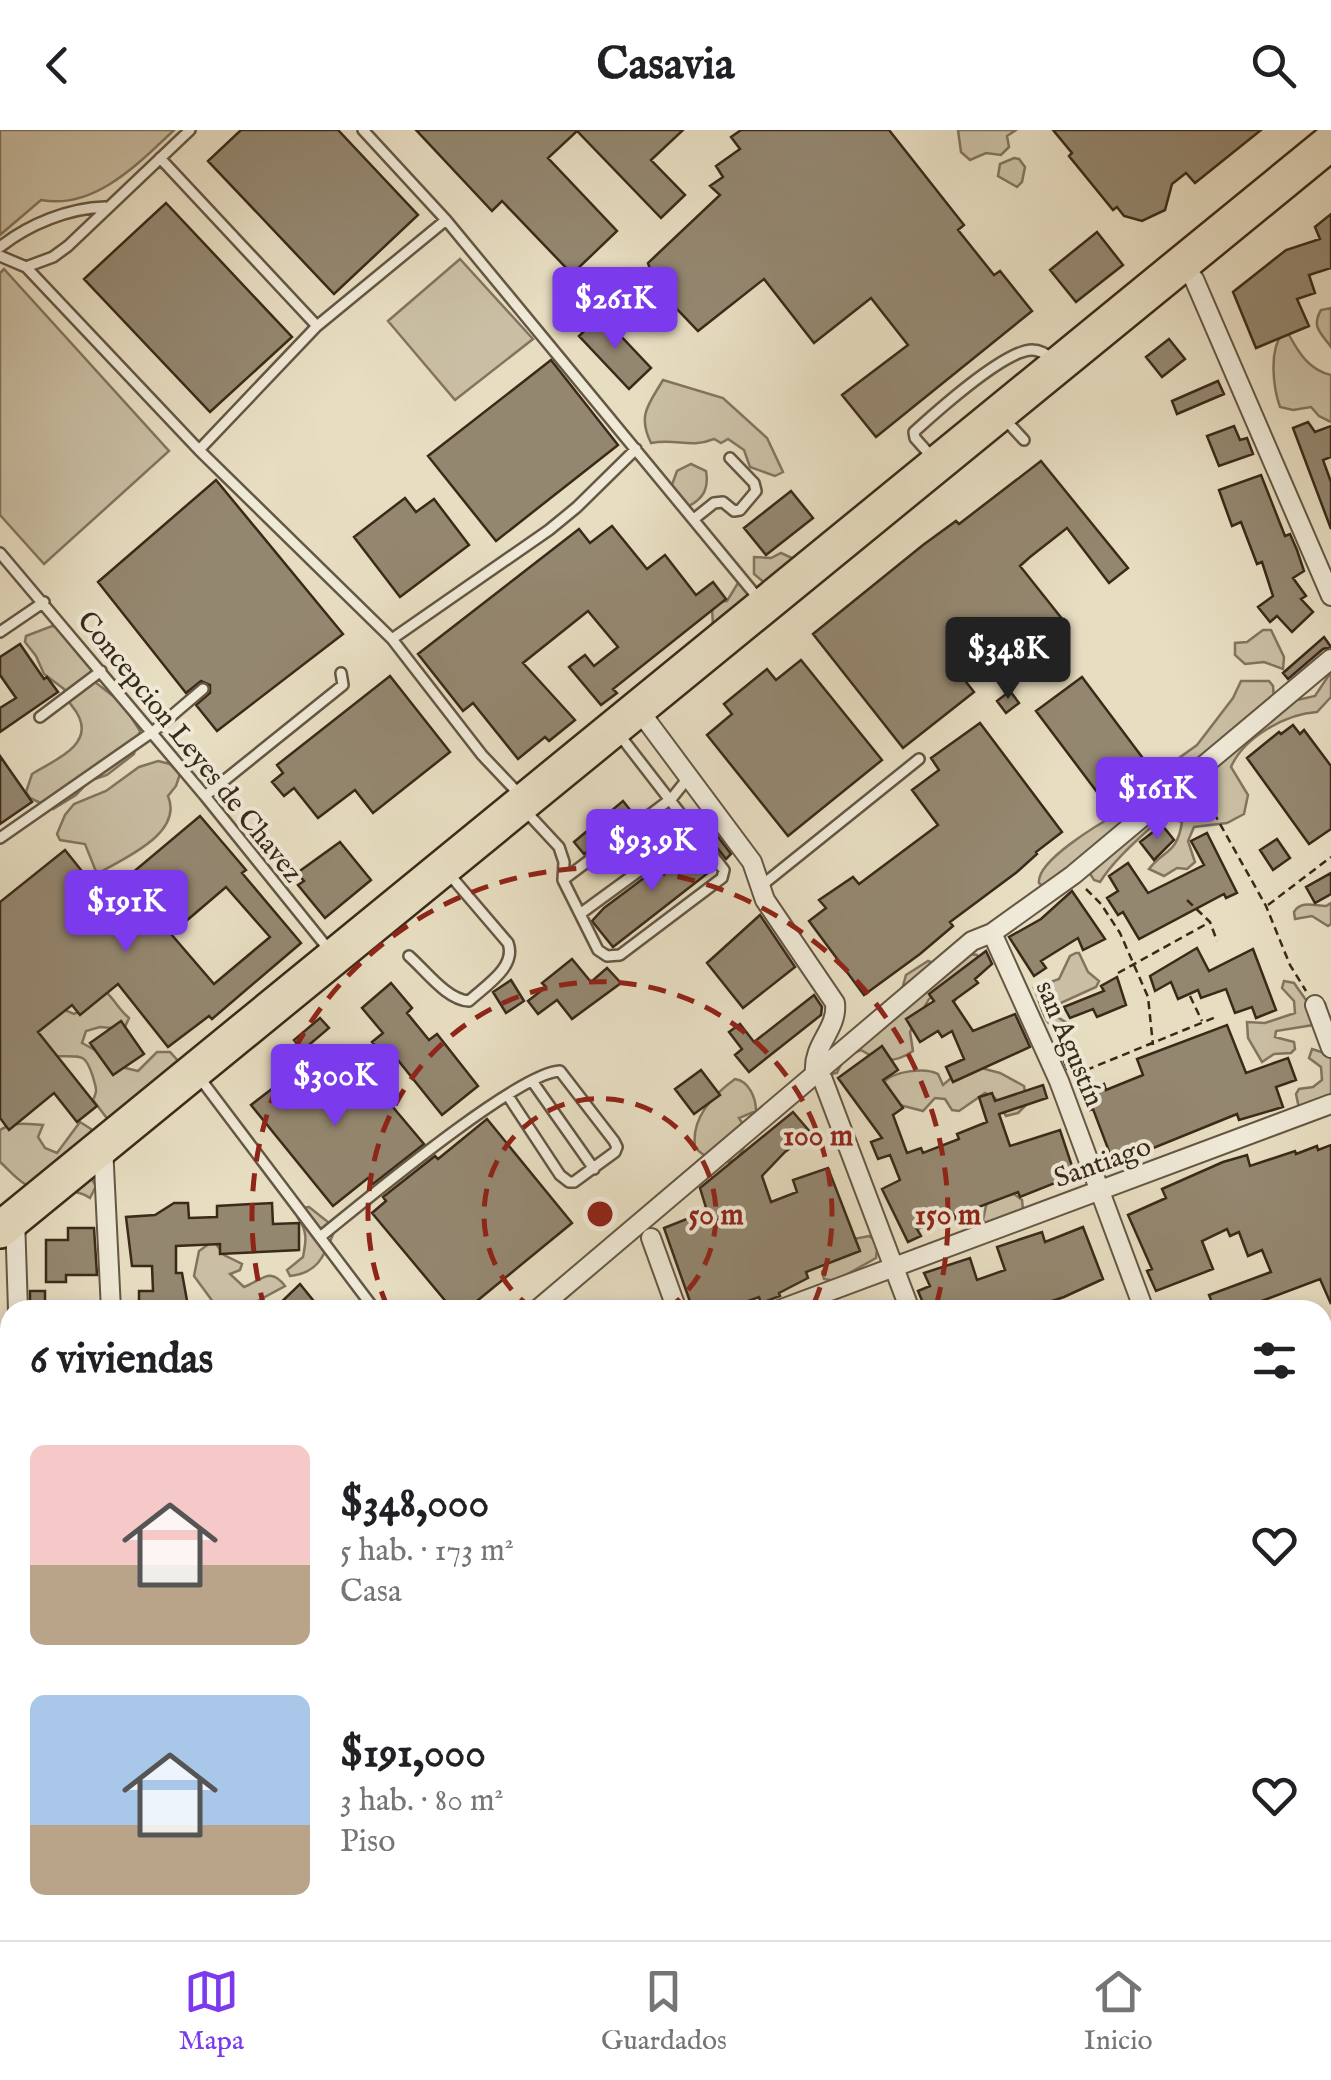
<!DOCTYPE html>
<html lang="es">
<head>
<meta charset="utf-8">
<style>
  :root { --surface:#fff; --page:#f6f6f6; --text:#202124; --muted:#757577; --line:#e0e0e0; --accent:#7c3aed }
  body { margin:0; font-family:"IM FELL English",serif; background:var(--page); color:var(--text); height:100vh; display:flex; flex-direction:column; font-size:38px; white-space:nowrap }
  * { box-sizing:border-box; margin:0 }
  p { font-size:32px; color:var(--muted) }
  .icon { flex:none; width:55px; height:55px; fill:none; stroke:currentColor; stroke-width:2; stroke-linecap:round; stroke-linejoin:round }
  .map { position:relative; flex:1; overflow:hidden }
  .panel { position:absolute; left:0px; top:1170px; width:1332px; height:640px; display:flex; flex-direction:column; background:var(--surface); border-radius:30px 30px 0 0; box-shadow:0 5px 15px #0003 }
  .panel>* { flex:none }
  .price { position:absolute; translate:-50% -85px; padding:0 22px; border-radius:10px; background:var(--accent); color:#fff; font-size:32px; line-height:65px; filter:drop-shadow(0 2px 5px #0008) }
  .price::after { content:''; position:absolute; left:50%; top:60px; width:30px; height:22px; margin-left:-15px; background:inherit; clip-path:polygon(0 0,100% 0,50% 100%) }
  .price.current { background:#222; color:#fff }
  ul { padding:0; list-style:none }
  li { display:flex; align-items:center; gap:30px; height:250px; padding:0 30px }
  li span { display:grid; place-items:center; flex:none; width:280px; height:200px; border-radius:15px; color:#555 }
  li>.icon { margin-inline-start:auto }
  span .icon { width:120px; height:120px; fill:#fffc; stroke-width:1 }
  li b { font-size:42px }
  h2 { display:flex; justify-content:space-between; align-items:center; height:120px; padding:0 30px; font-size:42px }
  header { display:flex; justify-content:space-between; align-items:center; height:130px; padding:0 30px; background:var(--surface); font-size:45px; font-weight:700 }
  .tabs { display:flex; justify-content:space-around; align-items:center; height:140px; border-top:2px solid var(--line); background:var(--surface); font-size:28px; color:var(--muted) }
  .tabs a { display:grid; justify-items:center; gap:5px }
  .tabs .current { color:var(--accent) }
  .map>svg:first-child { display:block }
</style>
</head>
<body>
<header><svg class="icon" aria-label="back" viewBox="0 0 24 24"><path d="M15 5l-7 7 7 7"/></svg>Casavia<svg class="icon" aria-label="search" viewBox="0 0 24 24"><circle cx="10" cy="10" r="6"/><path d="M15 15l6 6"/></svg></header>
<div class="map">
<svg width="1331" height="1810" viewBox="0 0 1331 1810">
  <rect width="100%" height="100%" fill="#e7ddc1"/>
  <filter id="stains"><feTurbulence type="fractalNoise" baseFrequency=".002" numOctaves="4"/><feColorMatrix values="0 0 0 0 .2 0 0 0 0 .09 0 0 0 0 .02 0 0 0 .5 -.17"/></filter>
  <radialGradient id="worn" r=".72"><stop offset=".6" stop-color="#630" stop-opacity="0"/><stop offset="1" stop-color="#630" stop-opacity=".3"/></radialGradient>
  <!-- green -->
  <path fill="#cabfa4" stroke="#82745e" stroke-width="2.5" d="M0,0H174C138,34 94,80 41,70L0,105Z
    M958,0H1016L1007,6L1009,17L1001,25L986,23L970,30L961,22Z
    M1014,28L1019,29L1025,37L1022,52L1017,57L998,46L1000,34Z
    M460,129L533,209L455,270L388,191Z
    M4,139L169,321L44,434L0,385V143Z
    M1331,178V217C1321,203 1311,197 1321,180Z
    M1282,204L1289,205C1299,223 1309,240 1331,245V292L1319,286L1311,277L1293,280L1280,277C1273,257 1269,221 1282,204Z
    M663,250L723,268L767,308L783,342L775,346L750,337L744,320L728,309L721,313L714,309C689,319 678,308 651,313C637,285 649,274 663,250Z
    M691,334L706,341C709,358 704,368 689,376L679,374L669,363L677,341Z
    M781,423L792,428L790,439L767,455L754,444V427L771,428Z
    M738,453L749,456L754,473L713,497L712,477L716,472L727,471Z
    M52,496L59,498L87,527L95,552L122,573L140,601L134,624L107,645L89,651L76,665L53,679L30,668L26,662L32,644C50,632 93,617 79,587C74,575 67,575 64,559L44,544L36,526L25,512L26,506Z
    M1263,500H1271L1284,527L1283,539L1264,532L1245,534L1235,525V513L1247,512Z
    M1331,542V567L1317,582C1286,584 1244,607 1231,637L1248,665L1244,684L1227,693L1194,697L1188,711L1195,732L1187,739L1177,738L1164,746L1149,739C1164,719 1177,725 1182,692L1163,686C1142,706 1115,728 1100,752L1094,750L1084,734L1044,757L1039,753C1036,731 1100,693 1121,682C1130,677 1141,676 1150,670L1153,658L1179,628L1197,615L1233,568L1241,551H1269L1273,556L1274,569L1280,574L1315,566Z
    M158,631L170,634L180,644L176,656L168,666C184,704 122,729 97,744L85,714L60,710L57,704L65,685L74,674L106,661L139,637Z
    M1331,773V794L1328,796L1312,786L1295,789L1294,782C1301,770 1315,776 1326,776Z
    M1076,823H1079L1088,842L1099,851L1096,857L1054,876V885L1072,896L1071,902C1042,903 1043,877 1034,858L1059,849L1070,826Z
    M970,824L977,825L981,831L952,875L934,865L929,869L910,902L913,921C894,934 880,932 861,920C848,925 842,930 837,943L832,944L834,939L901,863L906,845L928,831L952,840Z
    M1284,851L1294,853L1306,870L1325,873L1327,880L1313,895L1276,901L1275,907L1294,912L1295,919L1291,923L1274,924L1262,932L1248,908L1247,892L1265,893L1295,883L1294,871L1282,858Z
    M103,859C114,868 118,879 129,888L124,899L100,897L86,901L82,913L104,925L113,935L138,941L157,922H170L179,932L109,991L93,970C98,959 96,959 93,947C85,922 82,927 56,926C47,917 44,906 33,899L62,879L74,884L86,879Z
    M1312,919L1331,925V978H1299L1296,964L1299,959L1313,957L1322,950L1321,937L1309,928Z
    M981,938L1000,943L1024,956L1027,974L1018,983L1006,986L995,968L985,963L959,981L952,980L945,969L935,968L923,981L892,973L883,953C893,941 925,937 938,944L943,955L951,948Z
    M735,949C749,951 756,968 756,981L739,988L749,1004C746,1012 743,1024 736,1029C723,1037 703,1027 695,1017C691,988 713,965 735,949Z
    M80,992L91,999L95,1013L88,1043L96,1056L90,1068C71,1055 45,1065 25,1054C16,1049 8,1039 0,1032V1000C14,991 28,994 43,995L38,1007L45,1018L57,1023Z
    M1014,1064L1022,1070L1024,1089L986,1095L983,1090L987,1071Z
    M309,1077L328,1092L334,1102C324,1126 318,1143 290,1146L287,1140L303,1127C306,1111 308,1102 298,1088L300,1078Z
    M869,1106L878,1112L876,1128L835,1151L824,1149L822,1142L844,1111Z
    M209,1114H216L224,1125L242,1134L240,1140L230,1144L244,1157C262,1150 270,1136 285,1156L241,1180H219L194,1146L199,1121Z
    M0,1371L5,1384H10V1438L0,1435Z"/>
  <!-- building -->
  <path fill="#948770" stroke="#3a2a19" stroke-width="2.5" fill-rule="evenodd" d="M241,0H338L418,85L334,164L208,31Z
    M416,0H683L651,30L685,65L661,88L577,1L548,28L617,101L572,144L502,71L492,81Z
    M741,0H889L964,95L958,100L994,145L1000,141L1032,181L876,307L842,265L908,215L871,168L814,213L764,149L698,201L656,157L648,133L720,65L710,56L723,47L716,36L740,19L731,7Z
    M1053,0H1261L1195,53L1186,43L1172,54L1165,80L1142,91L1124,86L1117,77L1113,80L1069,26L1072,23Z
    M166,73L292,207L210,282L84,149Z
    M1331,84V138L1309,145L1315,163L1297,169L1309,196L1256,218L1233,162L1286,120L1320,109L1315,97Z
    M1097,102L1123,135L1076,172L1050,140Z
    M601,185L651,238L629,259L579,206Z
    M1169,209L1185,229L1162,247L1146,227Z
    M551,230L618,315L496,411L428,326Z
    M1218,251L1224,264L1177,284L1172,271Z
    M1308,292L1315,302L1331,296V327L1323,330L1331,352V399L1293,298Z
    M1234,296L1240,310L1247,308L1253,324L1219,336L1207,306Z
    M1041,331L1128,438L1109,453L1067,398L1030,427L1020,436L1063,490L1015,527L1006,514L963,548L974,562L903,618L813,504L923,415L956,391L959,394Z
    M1261,345L1285,406L1290,404L1297,420L1304,441L1293,448L1306,466L1301,469L1313,482L1292,502L1277,486L1270,492L1258,477L1273,466L1262,432L1257,434L1241,392L1232,396L1219,360Z
    M216,350L343,504L217,601L196,575L210,563V555L201,551L186,563L98,452Z
    M791,361L813,388L766,425L744,398Z
    M405,368L416,382L434,369L469,415L400,467L354,407Z
    M612,396L647,439L665,425L696,465L713,452L726,469L613,559L617,563L601,575L569,537L585,525L594,536L618,517L588,481L523,533L575,590L549,611L545,607L518,629L473,573L463,581L418,524L579,399L590,413Z
    M1324,507L1331,517L1323,519L1288,549L1283,543Z
    M20,514L44,549L47,547L58,562L0,602V578L16,568L0,545V527Z
    M801,530L882,630L788,706L707,605L732,584L724,574L767,539L776,550Z
    M390,546L450,622L373,683L355,660L318,688L294,658L284,666L272,652L283,643L277,635Z
    M1082,547L1154,643L1145,651L1132,636L1097,662L1036,581Z
    M1010,561L1019,573L1006,583L997,571Z
    M980,593L1062,702L1036,722L1037,724L1017,742L950,792L953,796L920,824L864,865L809,791L826,778L819,770L853,747L859,754L938,695L912,660L939,640L931,628Z
    M1293,595L1300,604L1304,600L1331,636V699L1309,714L1247,628L1279,602L1281,604Z
    M0,626L32,672L0,694Z
    M623,671L635,686L584,724L574,712Z
    M200,686L246,740L242,743L301,813L212,889L209,886L168,917L118,854L80,885L72,875L38,902L97,976L77,992L54,963L9,1000L0,988V772L65,720L93,755L96,752L106,765ZM226,757L270,807L214,854L171,804Z
    M709,695L731,724L726,729L703,700Z
    M1162,695L1174,710L1154,730L1140,712Z
    M1207,703L1237,763L1226,768L1224,764L1139,809L1123,782L1118,785L1107,768L1118,761L1109,746L1128,733L1148,763L1204,735L1191,711Z
    M1277,709L1290,728L1273,740L1260,720Z
    M340,712L371,750L325,788L298,755L304,751L297,743Z
    M692,712L713,739L613,817L592,791L604,778Z
    M1331,743V764L1315,773L1306,757Z
    M1072,761L1105,809L1083,820L1078,808L1041,831L1046,838L1034,846L1009,807L1041,789Z
    M760,785L795,837L743,878L707,833Z
    M1197,818L1209,841L1253,819L1276,880L1256,888L1252,877L1235,883L1226,859L1201,868L1198,860L1178,869L1171,852L1155,861L1150,846Z
    M986,821L992,834L975,849L978,853L953,871L973,901L1015,884L1030,917L953,952L946,937L964,929L952,901L942,907L938,901L920,912L906,889L934,871L929,864Z
    M572,829L591,852L607,838L621,853L572,889L557,870L538,884L528,871L546,857L542,853Z
    M1117,847L1126,875L1097,887L1093,879L1070,888L1064,877L1104,861L1101,856Z
    M511,850L524,871L506,883L493,862Z
    M391,853L412,878L407,883L429,910L437,904L478,956L442,985L397,929L390,934L372,912L383,903L362,878Z
    M814,865L822,877L821,885L749,942L735,925L742,919L729,902L740,894L754,912Z
    M320,888L329,898L303,920L294,910Z
    M121,891L144,924L113,945L90,913Z
    M1227,895L1246,943L1288,928L1296,950L1276,957L1283,977L1239,990L1237,984L1151,1019L1148,1014L1125,1024L1128,1032L1115,1037L1093,979L1090,980L1083,963L1104,954L1106,960L1143,945L1137,929Z
    M882,916L898,940L883,950L903,978L893,985L907,1023L921,1018L923,1023L959,1009L957,1004L987,992L979,967L992,963L995,971L1043,955L1047,968L999,984L1010,1016L1060,1000L1075,1045L1020,1067L1018,1062L976,1078L978,1083L956,1091L954,1084L917,1099L921,1106L908,1112L882,1059L900,1050L890,1025L878,1029L871,1012L882,1008L838,948Z
    M307,919L353,976L376,957L424,1014L373,1054L368,1048L333,1076L251,975L286,948L281,941Z
    M1076,923L1080,934L1067,939L1062,926Z
    M701,940L720,965L694,984L675,959Z
    M793,982L811,1003L785,1022L762,1046L771,1072L797,1062L793,1050L828,1038L860,1121L806,1142L808,1148L779,1163L780,1166L761,1173L759,1167L722,1180H693L664,1098L707,1081L700,1058Z
    M487,989L572,1093L466,1180H453L372,1083L386,1071L383,1067L435,1026L438,1029Z
    M1331,1015V1174L1320,1149L1243,1178L1242,1174L1215,1180L1209,1165L1271,1142L1262,1120L1248,1126L1239,1102L1230,1106L1227,1099L1202,1111L1213,1139L1156,1161L1147,1141L1152,1139L1128,1085L1166,1068L1162,1059L1223,1032L1247,1025L1250,1036L1295,1021L1296,1024L1317,1016L1318,1020Z
    M174,1073H188L189,1088L217,1087V1076L272,1073L273,1094L299,1093V1120L220,1124V1114L176,1116V1143H182L188,1176L139,1178V1161H153L152,1136H132L126,1087L155,1085Z
    M1083,1097L1103,1149L1064,1167L1025,1180H926L918,1161L930,1156L924,1143L970,1128L977,1150L1005,1140L997,1117L1042,1102L1045,1112Z
    M68,1098H94L97,1145H66V1152H46V1110H68Z
    M300,1154L321,1180H273Z
    M30,1161H45V1180H30Z"/>
  <g fill="none" stroke-linecap="round" stroke-linejoin="round">
    <defs>
      <path id="lane" d="M363,0L446,90L758,468
        M160,28L317,196
        M0,117C29,94 69,78 105,77
        M0,126L26,137L199,320L392,509L482,625L520,665
        M26,137L53,127L68,116L190,0
        M1012,297L1024,310
        M199,320L317,196L446,90
        M931,326L915,308L914,302C936,282 1005,220 1032,220C1040,220 1046,224 1053,229
        M694,389L714,373L723,372L734,381L740,380L756,361L754,353L730,328
        M0,423L205,666L330,821
        M0,502L44,472
        M392,509L549,400L577,377L636,319
        M40,587L101,541
        M205,666L343,555L341,543
        M532,688L559,717L564,732L563,750L598,820L607,826L620,825L722,748L724,740L625,612
        M0,708L155,600L203,559
        M563,750L672,668L688,648
        M761,756L919,629
        M580,784L695,700
        M409,826C426,841 447,870 469,871C485,856 517,837 508,813L455,751
        M199,947L375,1180
        M532,951L594,1039
        M320,1107C360,1075 518,942 560,941L614,1011L617,1017L615,1022L574,1052H569L560,1045L508,966"/>
      <path id="street" d="M1194,149L1331,466
        M638,579L752,732L765,770L835,873C838,899 813,914 815,941L823,950L910,1180
        M992,803L1073,745L1331,529
        M1315,875L1331,918
        M103,1016L111,1180
        M15,1088L18,1180
        M651,1108L677,1180
        M537,1180L972,811L992,803L1059,951L1144,1180
        M779,1180L1331,974
        M1322,1268L1331,1265
        M0,1308L10,1300
        M0,1505L10,1496
        M1322,1551L1331,1548
        M0,1628L10,1619
        M1322,1663L1331,1685
        M183,1800L187,1810
        M415,1800L419,1810
        M901,1800L905,1810
        M1139,1800L1143,1810
        M621,1810L646,1800"/>
      <path id="highway" d="M0,1100L1331,12"/>
    </defs>
    <!-- lane casing -->
    <use href="#lane" stroke="#655743" stroke-width="14"/>
    <!-- street casing -->
    <use href="#street" stroke="#655743" stroke-width="22"/>
    <!-- highway casing -->
    <use href="#highway" stroke="#3a2a19" stroke-width="40"/>
    <!-- path -->
    <path stroke="#3a2a19" stroke-width="2.5" stroke-dasharray="8 5" stroke-linecap="butt" d="M1201,660L1266,776L1290,835L1306,861
      M1086,759L1101,774L1120,803L1148,867L1153,915
      M1187,770L1210,792L1217,811
      M1268,775L1331,727
      M1118,843L1210,792
      M1190,866L1202,891
      M1074,945L1216,887"/>
    <!-- lane -->
    <use href="#lane" stroke="#efe9d7" stroke-width="9"/>
    <!-- street -->
    <use href="#street" stroke="#efe9d7" stroke-width="18"/>
    <!-- highway -->
    <use href="#highway" stroke="#e7ddc1" stroke-width="35"/>
  </g>
  <!-- distance rings -->
  <g fill="none" stroke="#8f2418" stroke-width="5" stroke-dasharray="18 12">
    <path d="M534 1180A116 116 0 1 1 666 1180"/>
    <path d="M388 1178A232 232 0 1 1 812 1178"/>
    <path d="M265 1180A348 348 0 1 1 935 1180"/>
  </g>
  <g text-anchor="middle" stroke-width="8" stroke-linejoin="round" paint-order="stroke">
    <!-- street labels -->
    <g font-size="28" fill="#3a2a19" stroke="#efe9d7">
      <text transform="translate(191 616) rotate(51)" y="10">Concepcion Leyes de Chavez</text>
      <text transform="translate(1071 913) rotate(67)" y="10">san Agustín</text>
      <text transform="translate(1102 1031) rotate(-20)" y="10">Santiago</text>
    </g>
  </g>
  <circle cx="600" cy="1084" r="15" fill="#8f2418" stroke="#efe9d7" stroke-width="5"/>
  <g font-size="30" text-anchor="middle" font-weight="bold" fill="#8f2418" stroke="#efe9d7" stroke-width="8" stroke-linejoin="round" paint-order="stroke">
    <text x="818" y="1015">100 m</text>
    <text x="716" y="1094">50 m</text>
    <text x="948" y="1094">150 m</text>
  </g>
  <rect width="100%" height="100%" filter="url(#stains)"/>
  <rect width="100%" height="100%" fill="url(#worn)"/>
</svg>
<b class="price" style="left:615px;top:222px">$261K</b>
<b class="price current" style="left:1008px;top:572px">$348K</b>
<b class="price" style="left:1157px;top:712px">$161K</b>
<b class="price" style="left:652px;top:764px">$93.9K</b>
<b class="price" style="left:126px;top:825px">$191K</b>
<b class="price" style="left:335px;top:999px">$300K</b>
<section class="panel">
<h2>6 viviendas<svg class="icon" aria-label="filters" viewBox="0 0 24 24"><path d="M4 7h16M4 17h16"/><circle cx="9" cy="7" r="2"/><circle cx="15" cy="17" r="2"/></svg></h2>
<ul>
<li><span style="background:linear-gradient(#f6c9c9 60%,#b9a48a 0)"><svg class="icon" aria-label="home" viewBox="0 0 24 24"><path d="M3 11l9-7 9 7M6 9v11h12V9"/></svg></span><div><b>$348,000</b><p>5 hab. · 173 m²</p><p>Casa</p></div><svg class="icon" aria-label="heart" viewBox="0 0 24 24"><path d="M12 20l-8-8c-3-5 5-10 8-4 3-6 11-1 8 4z"/></svg></li>
<li><span style="background:linear-gradient(#a9c7e8 65%,#b9a48a 0)"><svg class="icon" aria-label="home" viewBox="0 0 24 24"><path d="M3 11l9-7 9 7M6 9v11h12V9"/></svg></span><div><b>$191,000</b><p>3 hab. · 80 m²</p><p>Piso</p></div><svg class="icon" aria-label="heart" viewBox="0 0 24 24"><path d="M12 20l-8-8c-3-5 5-10 8-4 3-6 11-1 8 4z"/></svg></li>
</ul>
</section>
</div>
<nav class="tabs">
<a class="current"><svg class="icon" aria-label="map" viewBox="0 0 24 24"><path d="M3 6l6-2 6 2 6-2v14l-6 2-6-2-6 2zM9 4v14M15 6v14"/></svg>Mapa</a>
<a><svg class="icon" aria-label="saved" viewBox="0 0 24 24"><path d="M7 4h10v16l-5-4-5 4z"/></svg>Guardados</a>
<a><svg class="icon" aria-label="home" viewBox="0 0 24 24"><path d="M3 11l9-7 9 7M6 9v11h12V9"/></svg>Inicio</a>
</nav>
</body>
</html>
